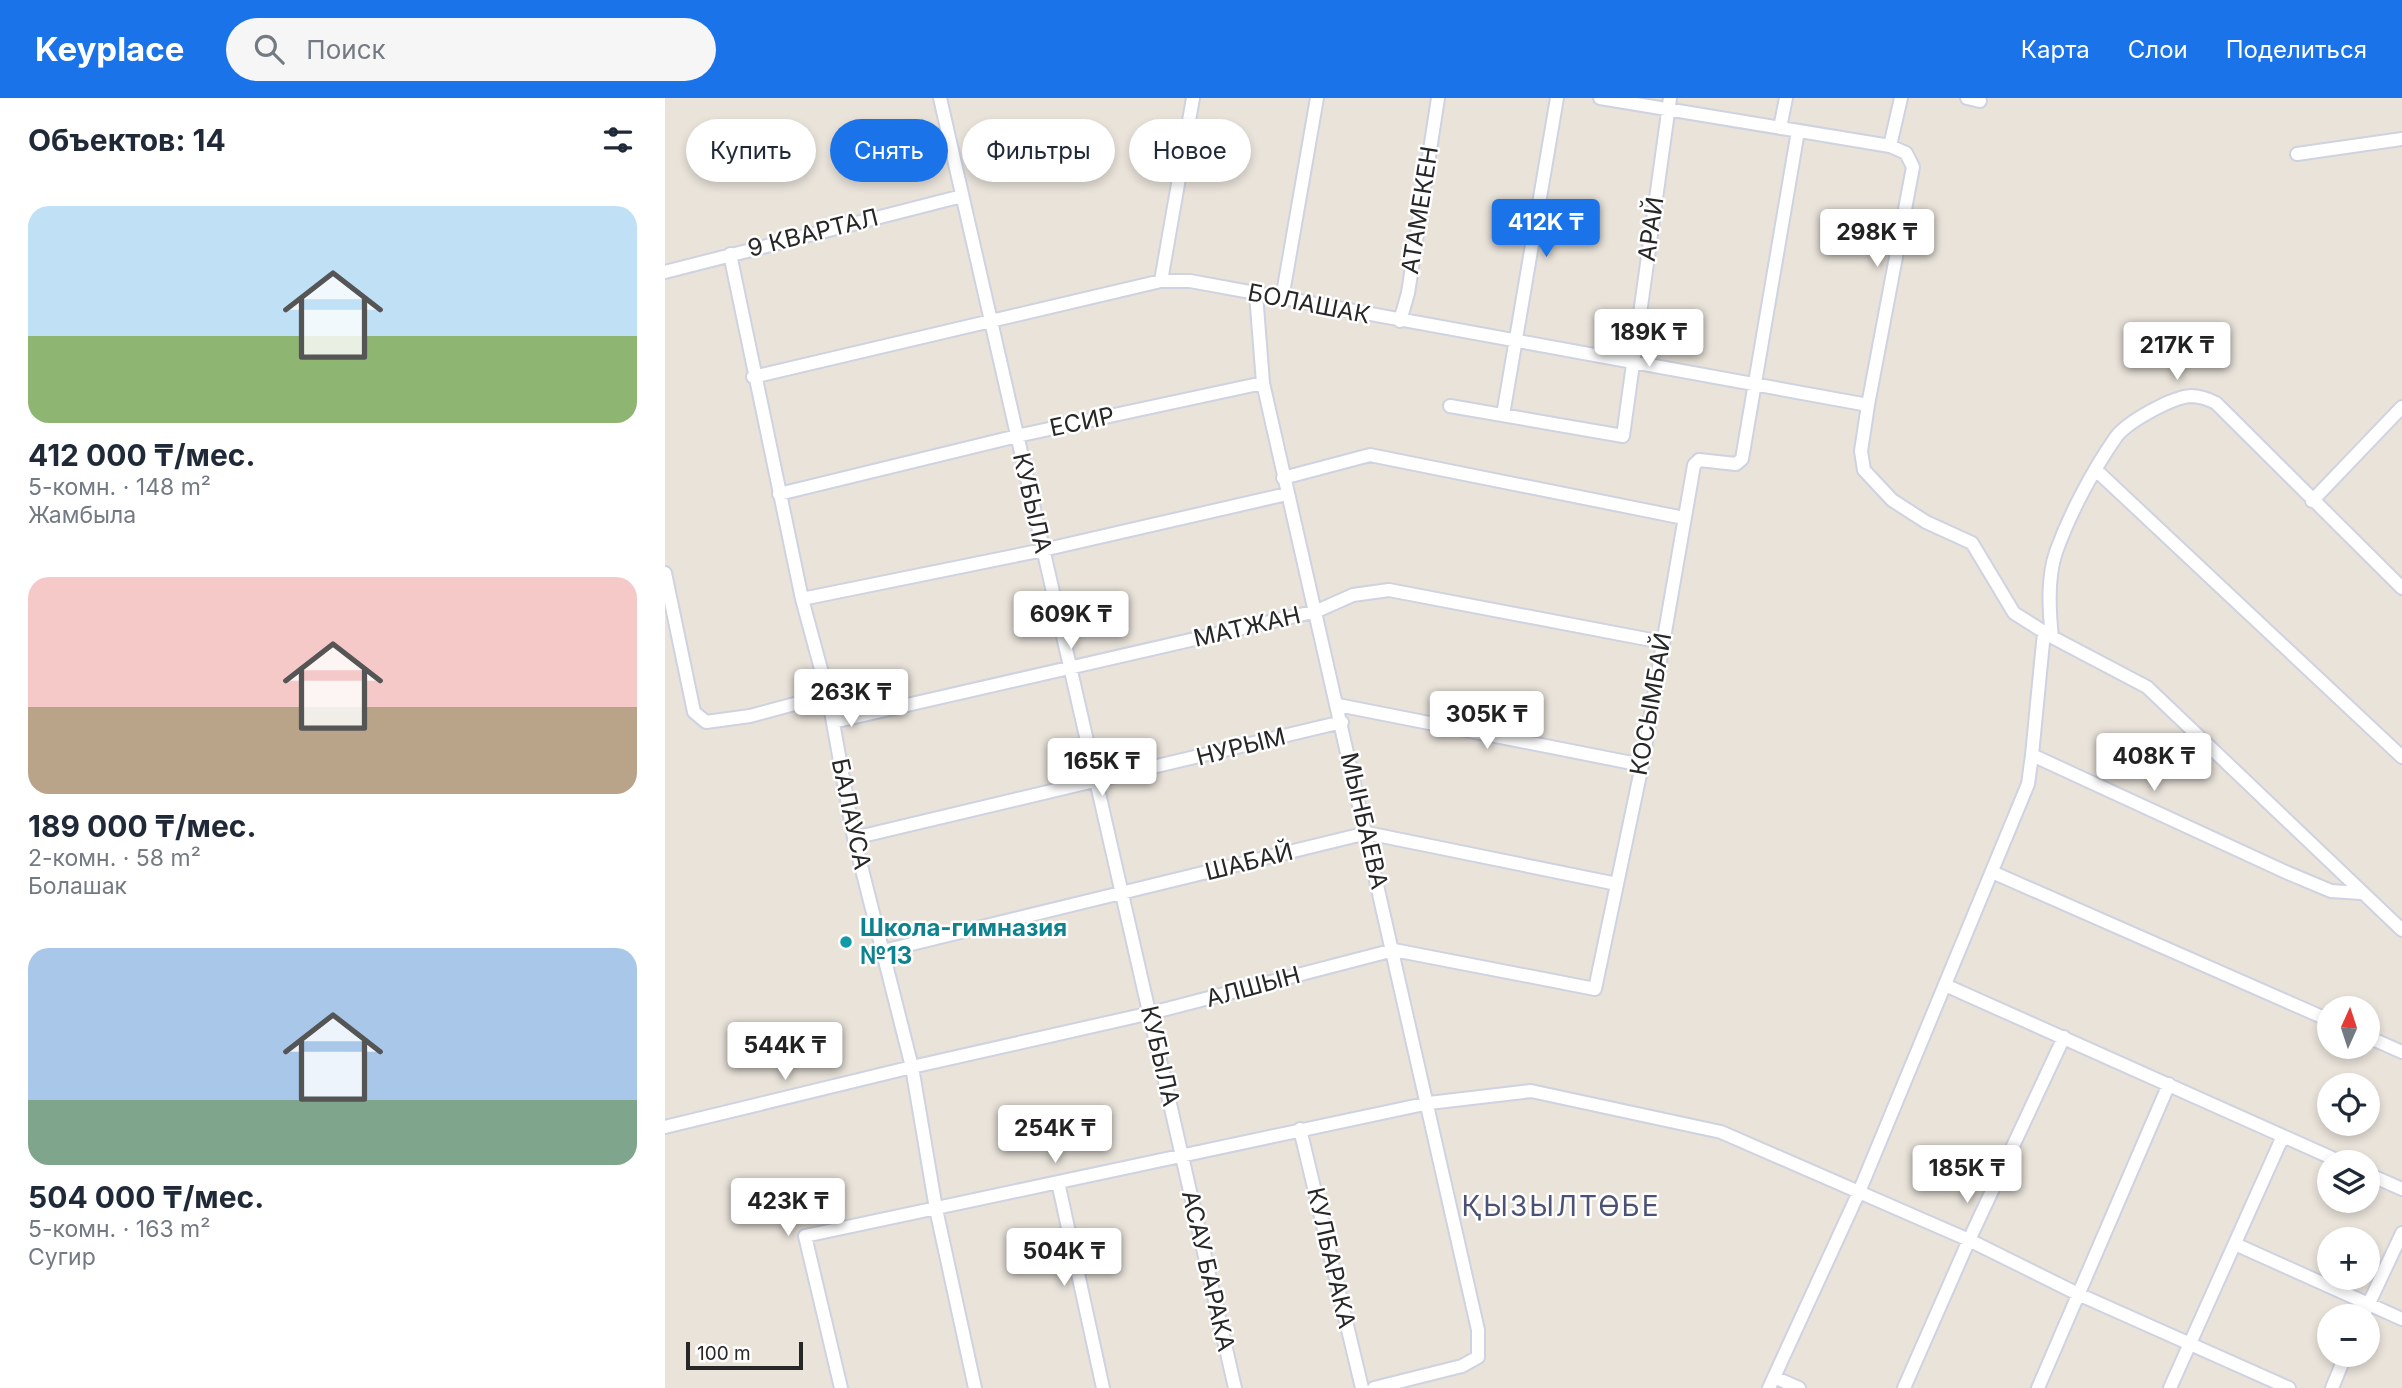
<!DOCTYPE html>
<html lang="ru">
<head>
<meta charset="utf-8">
<style>
  :root { --surface:#fff; --page:#f6f6f7; --text:#1f2937; --muted:#747a83; --accent:#1a73e8 }
  body { margin:0; font-family:Inter,sans-serif; background:var(--page); color:var(--text); height:100vh; display:flex; flex-direction:column; font-size:26px; white-space:nowrap }
  * { box-sizing:border-box; margin:0 }
  p { font-size:23px; color:var(--muted) }
  .icon { flex:none; width:38px; height:38px; fill:none; stroke:currentColor; stroke-width:2; stroke-linecap:round; stroke-linejoin:round }
  .map { position:relative; flex:1; overflow:hidden }
  .drawer { display:flex; flex-direction:column; background:var(--surface); width:665px }
  .drawer>* { flex:none }
  .guide { position:absolute; left:21px; top:21px; width:665px; height:63px; display:flex; gap:14px }
  .needle { width:46px; rotate:3deg }
  .fabs { position:absolute; left:1652px; top:898px; display:grid; gap:14px }
  .fabs a { display:grid; place-items:center; width:63px; height:63px; border-radius:50%; background:var(--surface); box-shadow:0 4px 10px #0003; font-size:35px }
  .scale { position:absolute; left:21px; bottom:18px; width:117px; box-sizing:border-box; padding-left:7px; border:4px solid #272727; border-top:0; font-size:19px; line-height:24px; white-space:nowrap; color:#272727; -webkit-text-stroke:5px #fff; paint-order:stroke }
  .price { position:absolute; translate:-50% -60px; padding:0 16px; border-radius:7px; background:#fff; color:#222; font-size:23px; line-height:46px; filter:drop-shadow(0 2px 4px #0008) }
  .price::after { content:''; position:absolute; left:50%; top:42px; width:21px; height:16px; margin-left:-10px; background:inherit; clip-path:polygon(0 0,100% 0,50% 100%) }
  .price.current { background:var(--accent); color:#fff }
  ul { padding:0; list-style:none }
  li { display:grid; align-content:center; gap:14px; height:371px; padding:0 28px }
  li span { display:grid; place-items:center; height:217px; border-radius:21px; color:#555 }
  li>.icon { margin-inline-start:auto }
  span .icon { width:126px; height:126px; fill:#fffc; stroke-width:1 }
  li b { font-size:30px }
  h2 { display:flex; justify-content:space-between; align-items:center; height:84px; padding:0 28px; font-size:30px }
  .chip { padding:0 24px; border-radius:32px; background:var(--surface); box-shadow:0 4px 10px #0003; font-size:24px; line-height:63px }
  .chip.current { background:var(--accent); color:#fff }
  header { display:flex; align-items:center; gap:42px; box-sizing:border-box; height:98px; padding:0 35px; background:var(--accent); color:#fff }
  header strong { font-size:33px }
  nav { display:flex; gap:38px; margin-inline-start:auto; font-size:24px }
  .search { width:490px; height:63px; background:var(--page); display:flex; align-items:center; gap:18px; box-sizing:border-box; padding:0 24px; border-radius:38px; color:var(--muted); font-size:26px }
  main { display:flex; flex:1; min-height:0 }
  .map>svg:first-child { display:block }
</style>
</head>
<body>
<header>
<strong>Keyplace</strong>
<div class="search"><svg class="icon" aria-label="search" viewBox="0 0 24 24"><circle cx="10" cy="10" r="6"/><path d="M15 15l6 6"/></svg>Поиск</div>
<nav><a>Карта</a><a>Слои</a><a>Поделиться</a></nav>
</header>
<main>
<section class="drawer">
<h2>Объектов: 14<svg class="icon" aria-label="filters" viewBox="0 0 24 24"><path d="M4 7h16M4 17h16"/><circle cx="9" cy="7" r="2"/><circle cx="15" cy="17" r="2"/></svg></h2>
<ul>
<li><span style="background:linear-gradient(#bfe0f5 60%,#8fb573 0)"><svg class="icon" aria-label="home" viewBox="0 0 24 24"><path d="M3 11l9-7 9 7M6 9v11h12V9"/></svg></span><div><b>412 000 ₸/мес.</b><p>5-комн. · 148 m²</p><p>Жамбыла</p></div></li>
<li><span style="background:linear-gradient(#f6c9c9 60%,#b9a48a 0)"><svg class="icon" aria-label="home" viewBox="0 0 24 24"><path d="M3 11l9-7 9 7M6 9v11h12V9"/></svg></span><div><b>189 000 ₸/мес.</b><p>2-комн. · 58 m²</p><p>Болашак</p></div></li>
<li><span style="background:linear-gradient(#a9c7e8 70%,#7fa58c 0)"><svg class="icon" aria-label="home" viewBox="0 0 24 24"><path d="M3 11l9-7 9 7M6 9v11h12V9"/></svg></span><div><b>504 000 ₸/мес.</b><p>5-комн. · 163 m²</p><p>Сугир</p></div></li>
</ul>
</section>
<div class="map">
<svg width="1737" height="1290" viewBox="0 0 1737 1290">
  <rect width="100%" height="100%" fill="#e9e3da"/>
  <g fill="none" stroke-linecap="round" stroke-linejoin="round">
    <defs>
      <path id="minor" d="M275,0L570,1290
        M935,0L1225,48L1241,55L1248,69L1203,307L1196,353L1199,372L1227,402L1261,424L1307,445L1349,515L1387,539L1482,589L1737,832
        M1302,0L1315,3
        M1115,30L1121,0
        M1225,48L1236,0
        M1632,56L1737,41
        M65,156L137,501L163,597L189,740L247,969L271,1111L310,1290
        M0,174L297,98
        M496,183L528,0
        M591,196L598,285L813,1232V1259L797,1268L709,1290
        M617,201L652,0
        M735,223L743,195L773,0
        M88,279L496,183H525L1203,307
        M785,308L958,338L1005,0
        M838,317L892,0
        M1432,373L1737,659
        M618,380L705,357L1019,420
        M114,396L352,338L598,285
        M1647,403L1737,309
        M0,475L29,614L41,624L85,618L163,597
        M137,501L378,452L622,396
        M1379,534L1367,657L1623,775L1666,793L1696,795
        M1387,539C1384,512 1382,480 1391,454C1405,415 1428,372 1451,339C1462,324 1507,299 1526,298C1535,298 1543,301 1551,305L1737,490
        M673,607L977,667
        M168,624L652,513L688,497L724,492L997,544
        M189,740L677,624
        M1327,774L1664,922
        M218,853L702,735L952,786
        M1280,887L1676,1064
        M1703,939L1737,954
        M0,1029L247,969L486,915L729,852L930,891L977,667L1029,367L1034,362L1071,366L1077,361L1133,33
        M635,1031L697,1290
        M1703,1076L1737,1091
        M393,1084L438,1290
        M1570,1146L1737,1221
        M1698,1218L1737,1135
        M1109,1279L1134,1290
        M176,1290L140,1138L764,1005L866,993L1056,1034L1304,1142L1413,1196L1624,1290
        M1104,1290L1194,1094L1363,686L1367,657
        M1239,1290L1304,1142L1399,939
        M1373,1290L1504,986
        M1505,1290L1618,1038
        M1667,1290L1681,1256"/>
    </defs>
    <!-- minor casing -->
    <use href="#minor" stroke="#cfd2e0" stroke-width="16"/>
    <!-- minor -->
    <use href="#minor" stroke="#fff" stroke-width="12"/>
  </g>
  <!-- markers -->
  <circle fill="#0f9aa8" stroke="#fff" stroke-width="2.5" cx="181" cy="844" r="7"/>
  <g text-anchor="middle" stroke-width="5" stroke-linejoin="round" paint-order="stroke">
    <!-- street labels -->
    <g font-size="24" fill="#272727" stroke="#fff">
      <text transform="translate(755 112) rotate(-81)" y="8">АТАМЕКЕН</text>
      <text transform="translate(986 131) rotate(-82)" y="8">АРАЙ</text>
      <text transform="translate(148 135) rotate(-14)" y="8">9 КВАРТАЛ</text>
      <text transform="translate(644 206) rotate(11)" y="8">БОЛАШАК</text>
      <text transform="translate(417 324) rotate(-12)" y="8">ЕСИР</text>
      <text transform="translate(367 405) rotate(77)" y="8">КУБЫЛА</text>
      <text transform="translate(582 529) rotate(-13)" y="8">МАТЖАН</text>
      <text transform="translate(986 606) rotate(-80)" y="8">КОСЫМБАЙ</text>
      <text transform="translate(576 649) rotate(-14)" y="8">НУРЫМ</text>
      <text transform="translate(186 716) rotate(78)" y="8">БАЛАУСА</text>
      <text transform="translate(699 723) rotate(77)" y="8">МЫНБАЕВА</text>
      <text transform="translate(584 764) rotate(-14)" y="8">ШАБАЙ</text>
      <text transform="translate(588 889) rotate(-15)" y="8">АЛШЫН</text>
      <text transform="translate(495 958) rotate(77)" y="8">КУБЫЛА</text>
      <text transform="translate(666 1160) rotate(77)" y="8">КУЛБАРАКА</text>
      <text transform="translate(543 1173) rotate(77)" y="8">АСАУ БАРАКА</text>
    </g>
    <!-- culture labels -->
    <g font-size="24" font-weight="bold" fill="#0d838f" stroke="#fff" text-anchor="start">
      <text x="195" y="838">Школа-гимназия<tspan x="195" dy="28">№13</tspan></text>
    </g>
    <!-- quarter labels -->
    <g font-size="28" letter-spacing="2" fill="#4b5275" stroke="#fff">
      <text x="896" y="1118">ҚЫЗЫЛТӨБЕ</text>
    </g>
  </g>
</svg>
<div class="fabs">
<a><svg class="needle" viewBox="-14 -14 28 28"><path d="M0-13l5 13h-10z" fill="#e53935"/><path d="M0 13l5-13h-10z" fill="#747a83"/></svg></a>
<a><svg class="icon" aria-label="locate" viewBox="0 0 24 24"><circle cx="12" cy="12" r="6"/><path d="M12 2v4M12 18v4M2 12h4M18 12h4"/></svg></a>
<a><svg class="icon" aria-label="layers" viewBox="0 0 24 24"><path d="M12 4l9 5-9 5-9-5zM3 14l9 5 9-5"/></svg></a>
<a>+</a>
<a>−</a>
</div>
<div class="scale">100 m</div>
<b class="price current" style="left:881px;top:161px">412K ₸</b>
<b class="price" style="left:1212px;top:171px">298K ₸</b>
<b class="price" style="left:984px;top:271px">189K ₸</b>
<b class="price" style="left:1512px;top:284px">217K ₸</b>
<b class="price" style="left:406px;top:553px">609K ₸</b>
<b class="price" style="left:186px;top:631px">263K ₸</b>
<b class="price" style="left:822px;top:653px">305K ₸</b>
<b class="price" style="left:1489px;top:695px">408K ₸</b>
<b class="price" style="left:437px;top:700px">165K ₸</b>
<b class="price" style="left:120px;top:984px">544K ₸</b>
<b class="price" style="left:390px;top:1067px">254K ₸</b>
<b class="price" style="left:1302px;top:1107px">185K ₸</b>
<b class="price" style="left:123px;top:1140px">423K ₸</b>
<b class="price" style="left:399px;top:1190px">504K ₸</b>
<div class="guide">
<a class="chip">Купить</a>
<a class="chip current">Снять</a>
<a class="chip">Фильтры</a>
<a class="chip">Новое</a>
</div>
</div>
</main>
</body>
</html>
